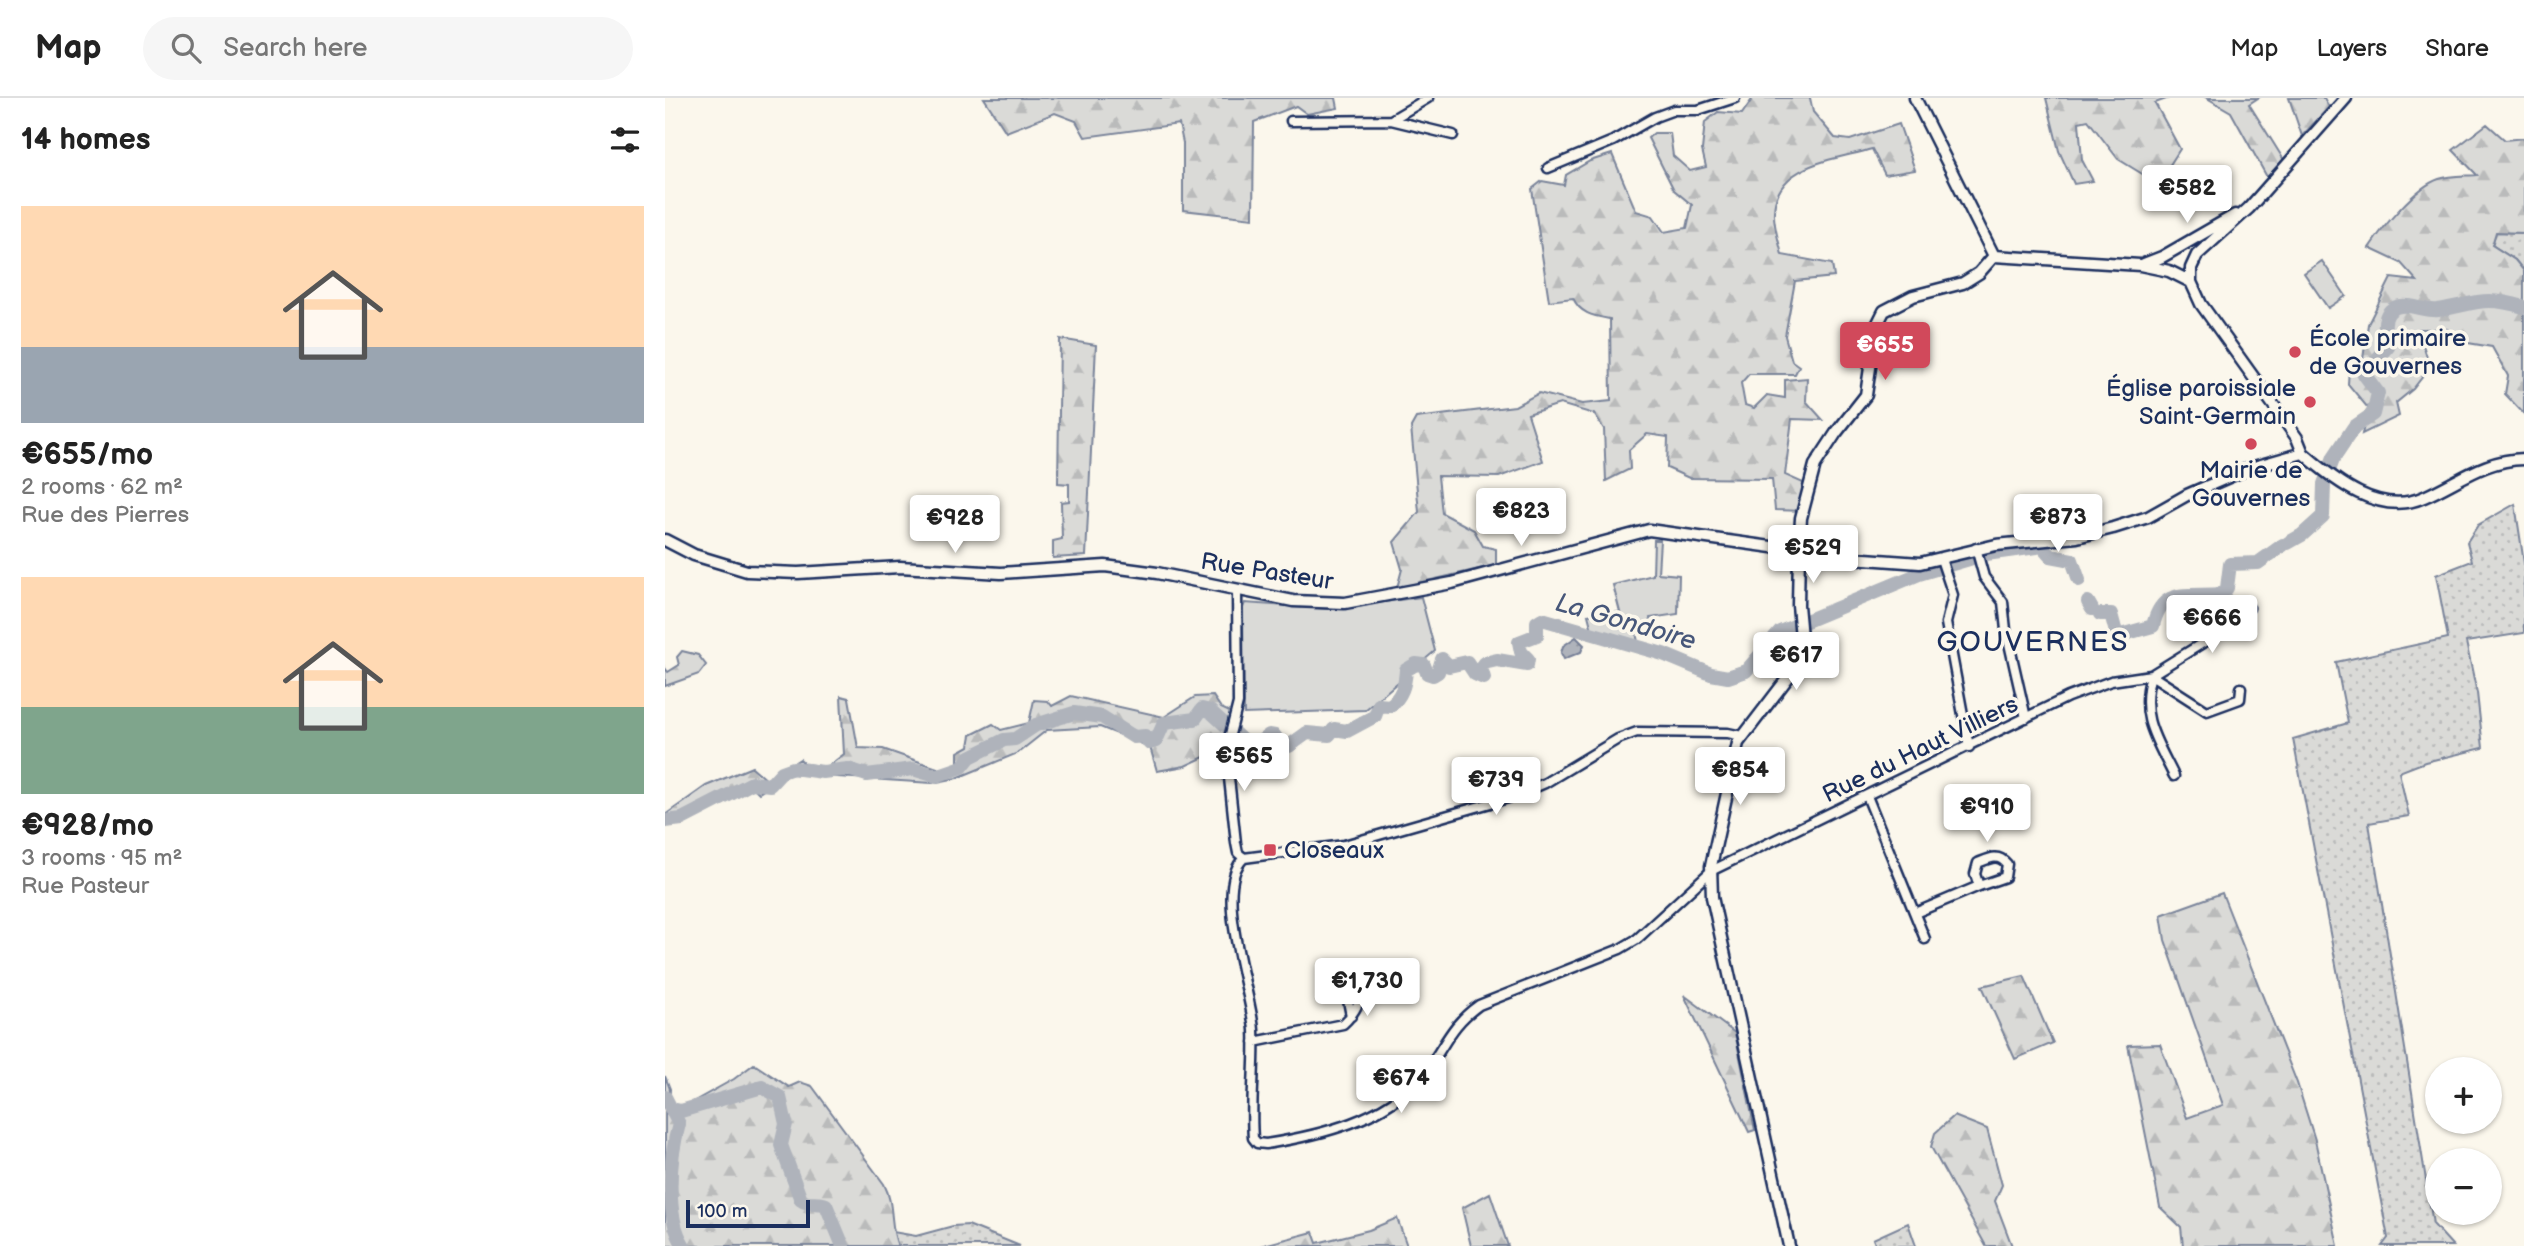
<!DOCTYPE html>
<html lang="en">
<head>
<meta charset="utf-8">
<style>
  :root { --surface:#fff; --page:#f6f6f6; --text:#222; --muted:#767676; --line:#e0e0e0; --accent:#d1495b }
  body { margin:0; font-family:"Balsamiq Sans",sans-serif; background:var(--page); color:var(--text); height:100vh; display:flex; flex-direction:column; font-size:26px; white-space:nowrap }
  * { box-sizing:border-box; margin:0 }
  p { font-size:23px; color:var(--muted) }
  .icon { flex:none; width:38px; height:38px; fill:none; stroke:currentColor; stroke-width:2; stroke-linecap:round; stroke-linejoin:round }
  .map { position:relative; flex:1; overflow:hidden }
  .panel { display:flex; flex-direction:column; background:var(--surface); width:665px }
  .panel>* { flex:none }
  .fabs { position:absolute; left:1760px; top:959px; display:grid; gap:14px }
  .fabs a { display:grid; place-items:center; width:77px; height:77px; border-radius:50%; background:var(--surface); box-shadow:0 2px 5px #0004; font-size:35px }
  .scale { position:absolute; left:21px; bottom:18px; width:124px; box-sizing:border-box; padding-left:7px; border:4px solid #1b2f5e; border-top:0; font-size:19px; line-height:24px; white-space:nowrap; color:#1b2f5e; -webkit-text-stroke:5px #fbf7ec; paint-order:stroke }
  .price { position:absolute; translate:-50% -60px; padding:0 16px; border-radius:7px; background:#fff; color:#222; font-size:23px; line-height:46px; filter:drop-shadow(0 2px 4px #0008) }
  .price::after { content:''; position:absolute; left:50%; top:42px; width:21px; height:16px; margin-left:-10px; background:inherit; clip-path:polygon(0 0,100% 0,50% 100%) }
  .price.current { background:var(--accent); color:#fff }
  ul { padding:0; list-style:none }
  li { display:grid; align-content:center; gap:14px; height:371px; padding:0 21px }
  li span { display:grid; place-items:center; height:217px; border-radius:0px; color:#555 }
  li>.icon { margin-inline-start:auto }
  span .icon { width:126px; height:126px; fill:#fffc; stroke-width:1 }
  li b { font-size:30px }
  h2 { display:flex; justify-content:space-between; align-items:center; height:84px; padding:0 21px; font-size:30px }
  header { display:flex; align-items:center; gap:42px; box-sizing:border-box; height:98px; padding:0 35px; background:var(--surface); border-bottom:2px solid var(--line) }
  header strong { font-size:33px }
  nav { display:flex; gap:38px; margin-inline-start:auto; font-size:24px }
  .search { width:490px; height:63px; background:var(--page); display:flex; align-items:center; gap:18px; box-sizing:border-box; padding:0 24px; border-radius:38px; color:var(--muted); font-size:26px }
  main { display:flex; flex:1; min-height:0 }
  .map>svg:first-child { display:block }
</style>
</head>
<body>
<header>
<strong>Map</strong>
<div class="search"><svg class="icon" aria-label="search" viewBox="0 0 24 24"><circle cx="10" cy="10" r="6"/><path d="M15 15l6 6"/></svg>Search here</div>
<nav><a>Map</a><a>Layers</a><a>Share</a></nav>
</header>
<main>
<section class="panel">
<h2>14 homes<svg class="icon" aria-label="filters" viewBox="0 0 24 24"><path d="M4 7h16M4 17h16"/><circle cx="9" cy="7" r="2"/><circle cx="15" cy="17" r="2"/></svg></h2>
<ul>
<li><span style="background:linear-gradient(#ffd9b3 65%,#9aa5b1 0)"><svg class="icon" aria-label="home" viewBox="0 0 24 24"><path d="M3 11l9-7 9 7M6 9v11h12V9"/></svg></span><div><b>€655/mo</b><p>2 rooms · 62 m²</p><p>Rue des Pierres</p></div></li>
<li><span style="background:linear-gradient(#ffd9b3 60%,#7fa58c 0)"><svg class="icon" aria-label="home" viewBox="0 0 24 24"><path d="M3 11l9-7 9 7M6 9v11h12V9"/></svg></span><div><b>€928/mo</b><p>3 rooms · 95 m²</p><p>Rue Pasteur</p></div></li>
</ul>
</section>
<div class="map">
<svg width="1859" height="1148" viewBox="0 0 1859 1148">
  <defs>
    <pattern id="grass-dots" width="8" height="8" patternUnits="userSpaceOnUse" patternTransform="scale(1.75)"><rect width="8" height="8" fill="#dadad7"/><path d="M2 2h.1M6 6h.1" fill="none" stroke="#babbbb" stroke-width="1.8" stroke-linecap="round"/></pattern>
    <pattern id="forest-firs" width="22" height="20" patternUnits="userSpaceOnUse" patternTransform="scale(1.75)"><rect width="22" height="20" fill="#dadad7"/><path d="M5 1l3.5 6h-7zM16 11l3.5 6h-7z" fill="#babbbb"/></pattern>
    <pattern id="water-ripples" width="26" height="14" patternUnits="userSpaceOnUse" patternTransform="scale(1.75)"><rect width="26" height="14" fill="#afb3bb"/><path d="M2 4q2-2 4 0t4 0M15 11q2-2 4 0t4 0" fill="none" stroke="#8e929b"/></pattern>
  </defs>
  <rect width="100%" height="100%" fill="#fbf7ec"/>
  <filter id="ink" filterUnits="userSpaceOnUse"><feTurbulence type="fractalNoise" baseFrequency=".0143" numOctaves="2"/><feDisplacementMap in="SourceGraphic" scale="14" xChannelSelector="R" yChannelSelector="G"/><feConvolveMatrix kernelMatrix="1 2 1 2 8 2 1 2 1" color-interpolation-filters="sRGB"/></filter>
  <g filter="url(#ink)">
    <!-- grass -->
    <path fill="url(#grass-dots)" stroke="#7a849a" stroke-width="2" d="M1831,134L1859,135V173L1850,162L1827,147Z
      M1850,406L1859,465V535L1801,544L1812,595L1818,650L1760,664L1734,674L1744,718L1704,725L1768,1126L1788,1148H1717L1723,1140L1628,641L1683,625L1671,564L1783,540L1771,477L1807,463L1802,444L1813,427Z
      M1243,1125L1251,1148H1211L1208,1141Z
      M303,1127L355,1148H233L228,1134L251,1138L288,1128Z"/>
    <!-- forest -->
    <path fill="url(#forest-firs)" stroke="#7a849a" stroke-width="2" d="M319,0H671L673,10L642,16L631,8L589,24L588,120L518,112V45L514,26L420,39L411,23L390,15L341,34Z
      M1088,0H1145L1148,14L1170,40L1185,42L1234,26L1250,72L1220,77L1207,51C1170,62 1112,65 1109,113C1108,127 1114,143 1117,157L1167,166L1169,179L1130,183L1120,238L1127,263L1134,268L1130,276H1084L1076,285L1080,307L1089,310L1102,297L1120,300V282L1142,280L1141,303L1158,322L1127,321L1120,377L1145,388L1139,413L1110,412L1107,381L1024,380L1002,370L1003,339L982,336L964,352L965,371L941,383L939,331L929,316L895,306L863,316L878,363L834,379L773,378L777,415L809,432L818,448L831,451V467L732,490L737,471L729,444L754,414L746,329L751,320L850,308L874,295L917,306L946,303L945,221C929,218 915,216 908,200L884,203L867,91L877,83L899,87L901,77L925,63L947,56L971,113L988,118L999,134L1022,130L1027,107L1009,92L983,40L989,35H1005L1008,58L1025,73L1041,69L1037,52L1040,24L1053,14L1077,16Z
      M1381,0H1504L1490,5L1515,51L1501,73L1479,77L1453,61L1423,22L1414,24L1417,62L1428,83L1409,86L1394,53Z
      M1542,0H1593L1584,6L1619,62L1602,79L1566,14Z
      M1624,0H1659L1664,9L1637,38Z
      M1822,26L1840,42L1859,40V135L1831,134L1827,147L1850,162L1859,173V316L1840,296L1843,278L1827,249L1791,243L1782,231H1753L1765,269L1748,291L1731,305L1734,318L1697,336L1703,310L1683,286L1684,270L1697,268L1703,226L1726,180L1752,183L1736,165L1704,150C1718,129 1750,89 1774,81C1786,77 1800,78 1812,77L1788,52Z
      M395,241L431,247L421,458L388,460V443L397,441L396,404L404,403V386L393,385Z
      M17,553L33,557L41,567L34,576L0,588V570L3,574L14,567L12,559Z
      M176,598L184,600L193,650L218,651L278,672L293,666V654L304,648L306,637L328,626L336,632L364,625L369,602L383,603L387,608L406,598L499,619L530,599L548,598L556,610L569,616L552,653L520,668L492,673L485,649L435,629L382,632L353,655L292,680L267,685L125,676L94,695L88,689L47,703L22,723L0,726V717L41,688L87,669L103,683L111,682L116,673L135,661L140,666L162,669L179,656Z
      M1557,795L1632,985L1650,1042L1673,1148H1518L1516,1129L1495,1109L1463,947L1495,946L1522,1020L1558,1007L1500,842L1496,817Z
      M1359,878L1388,945L1350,961L1317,888Z
      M1019,897L1070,935L1090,1032L1084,1034Z
      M89,966L124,989L135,984L147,988L219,1086C230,1107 224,1128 233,1148H0V978L5,991L4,1017L69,981Z
      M1289,1018L1322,1031L1337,1087L1330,1103L1347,1148H1321L1266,1049L1270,1035Z
      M825,1095L843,1148H806L797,1110Z
      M732,1120L742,1148H595L648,1134L652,1145L704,1132Z"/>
    <!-- park -->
    <path fill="#dadad7" stroke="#7a849a" stroke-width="2" d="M1657,163L1681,198L1663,210L1639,175Z
      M989,442H995L993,475L1014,477L1013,516L985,520L986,530L971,535L974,548L927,532L923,517L955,514L948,487L988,477Z
      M756,499L770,553L700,612L579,616L578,510L580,505L667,511Z"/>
    <!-- water -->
    <path fill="url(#water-ripples)" stroke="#747e96" stroke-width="2" d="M911,539L919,547L916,554L899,561L896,555L898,548Z"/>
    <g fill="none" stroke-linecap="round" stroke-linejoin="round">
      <!-- river -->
      <path stroke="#afb3bb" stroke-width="14" d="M1623,445L1637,437L1658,418L1659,386L1669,359L1689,329L1708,316L1713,295L1699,276L1723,249C1721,238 1716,222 1725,213C1738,201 1758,214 1773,212C1811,206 1817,197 1859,209
        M1378,449L1386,458L1407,462L1414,482
        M1423,504L1427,511
        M1435,516H1446L1452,538L1488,528C1497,488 1522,499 1557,496L1562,490L1565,466L1593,465L1618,447
        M0,723L17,721L87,685L105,687L117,674L128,670L158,674L183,671L202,677L248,671L271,678L297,669L305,659L339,642L350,641L371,627L409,615L437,619L469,639L480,638L484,645L491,643L499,625L530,621L537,611L545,613L582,647L590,648L604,637L610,638L616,649L624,648L642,635L664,637L669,631L682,633L710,618L714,607L725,608C737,598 740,587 741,572L751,566L759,567L762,575L768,577L773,574L777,561L784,568L802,564L810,576L819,580L816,569L819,565L832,562L862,567L863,561L856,554L854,544L872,537V524L877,521L998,556L1046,576L1063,579L1081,573L1115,534L1254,476L1321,456L1372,449
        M0,999L14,1026C4,1061 0,1119 19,1148
        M7,1011L16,1013L97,989L115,999L121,1026L116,1047L136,1102C144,1108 152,1103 161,1107L178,1148"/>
      <defs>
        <path id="minor" d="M726,22L788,37
          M626,23L726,22L763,0
          M883,70L948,43L990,19L1009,12H1033L1070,0
          M1311,450L1319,479L1338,504L1341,532L1361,620
          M1276,461L1288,497L1281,525L1304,649
          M572,493L573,605L561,652L571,745L573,755L579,760
          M1486,577L1565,528L1584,510
          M1486,577C1474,619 1491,641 1509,678
          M1202,698L1260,841
          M579,760C547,789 586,892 589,932C591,967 585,1004 588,1040L592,1045L601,1046C656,1037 720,1022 757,978C780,950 783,929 814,907L955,851L972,841L1046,773L1403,599L1446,583L1486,577L1542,613L1575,601L1576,590
          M579,760L679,747L850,698L880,685L953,641L972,634L1063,635L1077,638
          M1250,815L1314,788L1310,776L1313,765C1325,760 1333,755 1342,766L1340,779L1314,788
          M589,944L678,926C688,917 701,898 694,885L684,887L681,892L686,918"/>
        <path id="tertiary" d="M1250,0L1329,158
          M1329,158L1475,167L1504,173L1526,184
          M1479,166L1497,159L1570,117
          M1638,355L1632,340L1536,206L1526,184V170L1532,157L1584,110L1681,0
          M1638,355C1670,383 1715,419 1759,399C1794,384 1818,362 1859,361
          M0,442L29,457L82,473L133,475L235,469L336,475L440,468L492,475L628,503L680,505L787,485L984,432L1186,460L1255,465L1331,447L1412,439L1448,430L1483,419L1522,397L1582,371L1638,355
          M1124,1148L1047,799L1046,768L1073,645L1125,577L1137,550L1133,507L1134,453L1136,420L1150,367L1171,335L1201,297L1211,229L1219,213L1248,198L1298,185L1314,175L1329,158"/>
      </defs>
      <!-- minor casing -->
      <use href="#minor" stroke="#1b2f5e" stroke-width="13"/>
      <!-- tertiary casing -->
      <use href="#tertiary" stroke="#1b2f5e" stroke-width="15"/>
      <!-- minor -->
      <use href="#minor" stroke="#fbf7ec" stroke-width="8"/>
      <!-- tertiary -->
      <use href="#tertiary" stroke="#fbf7ec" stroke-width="10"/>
    </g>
  </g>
  <!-- markers -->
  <g fill="#d1495b" stroke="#fbf7ec" stroke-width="2.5">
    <circle cx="1630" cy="254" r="7"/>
    <circle cx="1645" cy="304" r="7"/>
    <circle cx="1586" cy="346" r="7"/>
    <rect x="598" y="745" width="14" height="14" rx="3.5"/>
  </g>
  <g text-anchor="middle" stroke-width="7" stroke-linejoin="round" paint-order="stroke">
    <!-- poi labels -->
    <g font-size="24" fill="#1b2f5e" stroke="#fbf7ec" text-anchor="start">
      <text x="1644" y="248">École primaire<tspan x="1644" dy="28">de Gouvernes</tspan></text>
      <text x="1631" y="298" text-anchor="end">Église paroissiale<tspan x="1631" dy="28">Saint-Germain</tspan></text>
      <text x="1586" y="380" text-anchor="middle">Mairie de<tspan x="1586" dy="28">Gouvernes</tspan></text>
      <text x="619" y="760">Closeaux</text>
    </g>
    <!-- street labels -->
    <g font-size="24" fill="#1b2f5e" stroke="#fbf7ec">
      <text transform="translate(602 473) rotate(9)" y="8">Rue Pasteur</text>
      <text transform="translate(1255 651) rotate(-26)" y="8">Rue du Haut Villiers</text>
    </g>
    <!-- water labels -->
    <g font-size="26" font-style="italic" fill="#47577a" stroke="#fbf7ec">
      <text transform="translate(961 523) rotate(16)" y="9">La Gondoire</text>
    </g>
    <!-- quarter labels -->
    <g font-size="28" letter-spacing="2" fill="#1b2f5e" stroke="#fbf7ec">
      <text x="1368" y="553">GOUVERNES</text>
    </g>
  </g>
</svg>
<div class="fabs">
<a>+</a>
<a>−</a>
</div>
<div class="scale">100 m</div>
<b class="price" style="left:1522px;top:127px">€582</b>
<b class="price current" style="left:1220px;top:284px">€655</b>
<b class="price" style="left:856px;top:450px">€823</b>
<b class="price" style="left:1393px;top:456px">€873</b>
<b class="price" style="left:290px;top:457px">€928</b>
<b class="price" style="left:1148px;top:487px">€529</b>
<b class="price" style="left:1547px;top:557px">€666</b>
<b class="price" style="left:1131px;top:594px">€617</b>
<b class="price" style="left:579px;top:695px">€565</b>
<b class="price" style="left:1075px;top:709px">€854</b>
<b class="price" style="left:831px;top:719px">€739</b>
<b class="price" style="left:1322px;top:746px">€910</b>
<b class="price" style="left:702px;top:920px">€1,730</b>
<b class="price" style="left:736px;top:1017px">€674</b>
</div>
</main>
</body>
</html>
